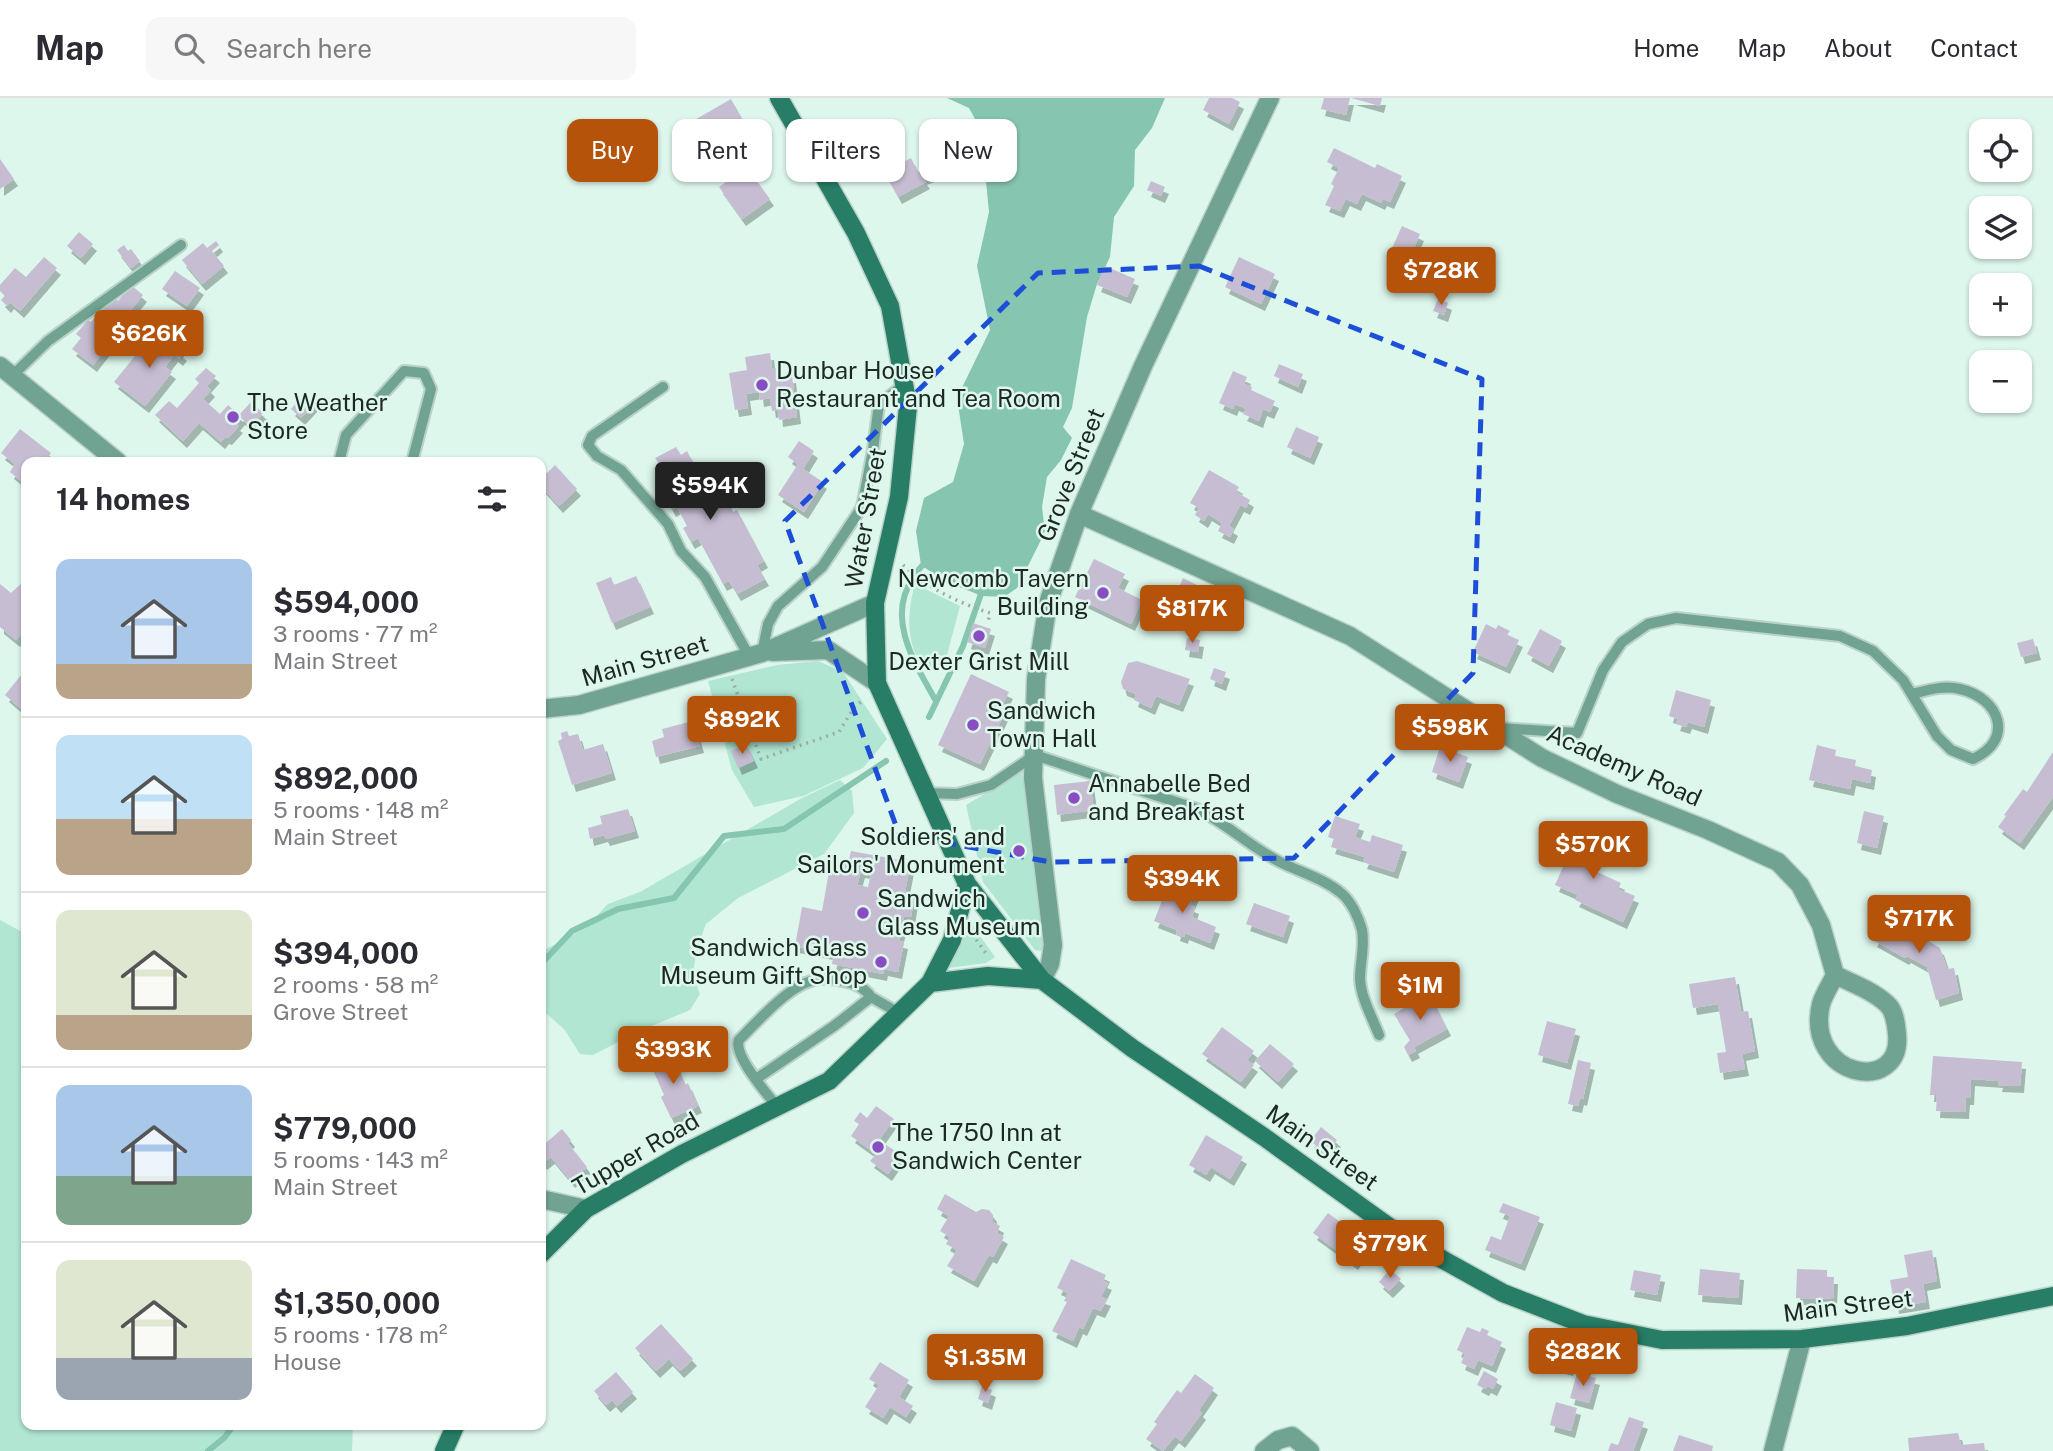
<!DOCTYPE html>
<html lang="en">
<head>
<meta charset="utf-8">
<style>
  :root { --surface:#fff; --page:#f7f7f7; --text:#2b2b33; --muted:#7c7c81; --line:#e1e1e2; --accent:#b45309 }
  body { margin:0; font-family:"Public Sans",sans-serif; background:var(--page); color:var(--text); height:100vh; display:flex; flex-direction:column; font-size:26px; white-space:nowrap }
  * { box-sizing:border-box; margin:0 }
  p { font-size:23px; color:var(--muted) }
  .icon { flex:none; width:38px; height:38px; fill:none; stroke:currentColor; stroke-width:2; stroke-linecap:round; stroke-linejoin:round }
  .map { position:relative; flex:1; overflow:hidden }
  .details { position:absolute; left:21px; top:359px; width:525px; height:973px; display:flex; flex-direction:column; background:var(--surface); border-radius:14px; box-shadow:0 2px 5px #0004 }
  .details>* { flex:none }
  .guide { position:absolute; left:567px; top:21px; width:665px; height:63px; display:flex; gap:14px }
  .tools { position:absolute; left:1969px; top:21px; display:grid; gap:14px }
  .tools a { display:grid; place-items:center; width:63px; height:63px; border-radius:14px; background:var(--surface); box-shadow:0 2px 5px #0004; font-size:35px }
  .price { position:absolute; translate:-50% -60px; padding:0 16px; border-radius:7px; background:var(--accent); color:#fff; font-size:23px; line-height:46px; filter:drop-shadow(0 2px 4px #0008) }
  .price::after { content:''; position:absolute; left:50%; top:42px; width:21px; height:16px; margin-left:-10px; background:inherit; clip-path:polygon(0 0,100% 0,50% 100%) }
  .price.active { background:#222; color:#fff }
  ul { padding:0; list-style:none }
  li { display:flex; align-items:center; gap:21px; height:175px; padding:0 35px }
  li+li { border-top:2px solid var(--line) }
  li span { display:grid; place-items:center; flex:none; width:196px; height:140px; border-radius:14px; color:#555 }
  li>.icon { margin-inline-start:auto }
  span .icon { width:84px; height:84px; fill:#fffc; stroke-width:1 }
  li b { font-size:30px }
  h2 { display:flex; justify-content:space-between; align-items:center; height:84px; padding:0 35px; font-size:30px }
  .pill { padding:0 24px; border-radius:14px; background:var(--surface); box-shadow:0 2px 5px #0004; font-size:24px; line-height:63px }
  .pill.active { background:var(--accent); color:#fff }
  header { display:flex; align-items:center; gap:42px; box-sizing:border-box; height:98px; padding:0 35px; background:var(--surface); border-bottom:2px solid var(--line) }
  header strong { font-size:33px }
  nav { display:flex; gap:38px; margin-inline-start:auto; font-size:24px }
  .search { width:490px; height:63px; background:var(--page); display:flex; align-items:center; gap:18px; box-sizing:border-box; padding:0 24px; border-radius:14px; color:var(--muted); font-size:26px }
  .map>svg:first-child { display:block }
</style>
</head>
<body>
<header>
<strong>Map</strong>
<div class="search"><svg class="icon" aria-label="search" viewBox="0 0 24 24"><circle cx="10" cy="10" r="6"/><path d="M15 15l6 6"/></svg>Search here</div>
<nav><a>Home</a><a>Map</a><a>About</a><a>Contact</a></nav>
</header>
<div class="map">
<svg width="2053" height="1353" viewBox="0 0 2053 1353">
  <defs>
    <filter id="shadow"><feDropShadow dx="4" dy="7" stdDeviation="0" flood-color="#0004"/></filter>
  </defs>
  <rect width="100%" height="100%" fill="#ddf7ed"/>
  <!-- green -->
  <path fill="#b1e6d3" d="M915,486L960,508L946,561L939,571L929,572C904,554 907,513 915,486Z
    M818,563L843,574L887,641L863,670L803,698L754,709L732,672L708,583L777,567Z
    M1022,674L1045,847L1041,853L1035,852L983,784L966,707Z
    M840,682L852,693L854,715L824,756L738,800L706,826L696,853L693,878L700,896L690,912L642,932L593,957L580,956L564,931L541,911V854L585,830L608,806L640,794L802,700Z
    M0,822L26,836V1326L353,1327L352,1353H0Z
    M969,823L995,859L986,865L948,870Z"/>
  <!-- water -->
  <path fill="#86c5af" d="M947,0H1165L1152,30L1135,52L1134,88L1114,119L1110,159L1097,186L1087,219L1072,310L1063,329L1072,340L1061,362L1047,379L1042,409L1045,434L1017,490L1004,499L982,498L944,483L921,467L916,433L924,400L953,384L964,346L957,300L990,232L977,168L989,114L981,32L969,10Z"/>
  <g fill="none" stroke-linecap="round" stroke-linejoin="round">
    <!-- stream -->
    <path stroke="#86c5af" stroke-width="6" d="M927,464C920,468 917,474 913,480C885,521 916,567 936,603
      M929,619L963,548L983,490
      M541,866L572,833L618,811L674,800L724,738L784,731L886,663
      M208,1353L225,1339L234,1326"/>
  </g>
  <!-- building -->
  <path fill="#c6bdd2" fill-rule="evenodd" filter="url(#shadow)" d="M1209,0H1232L1240,4L1229,26L1203,12Z
    M1324,0H1350L1346,17L1321,11Z
    M1351,0H1382L1380,8Z
    M731,1L745,26L724,37L717,25L679,47L672,35Z
    M1334,50L1375,70L1377,66L1402,78L1390,104L1383,101L1381,105L1362,96L1357,106L1346,101L1340,113L1325,107L1334,88L1331,86L1339,70L1327,64Z
    M911,60L918,74L929,68L933,76L923,80L926,84L898,99L884,74Z
    M0,61L14,81L0,91Z
    M747,69L770,101L742,121L719,89Z
    M1151,83L1165,89L1161,98L1147,92Z
    M1402,128L1420,136L1410,159L1392,150Z
    M79,134L93,146L81,160L67,148Z
    M216,143L219,147L212,153L224,168L202,186L182,162L203,145L207,150Z
    M124,147L128,153L131,151L140,163L131,170L117,152Z
    M44,159L57,170L20,213L10,204L7,208L1,202L5,198L0,193V187L15,170L26,179Z
    M1239,159L1275,176L1261,206L1225,189Z
    M1105,168L1135,181L1127,199L1097,187Z
    M175,173L200,190L187,208L162,191Z
    M131,187L143,197L117,229L121,231L93,267L72,251L81,240L76,236L88,222L91,224L107,204L109,207L114,200L118,203Z
    M1438,201L1448,205L1444,217L1433,213Z
    M167,236L182,248L179,253L183,256L179,261L174,257L165,269L172,274L145,308L114,284L147,243L155,250Z
    M770,255L772,271L780,269L781,279L792,278L797,319L779,322L778,312L772,313L770,300L760,302L759,294L746,296L748,310L735,312L729,275L747,272L745,259Z
    M1279,266L1303,276L1298,289L1274,278Z
    M206,270L216,278L207,288L211,292L203,301L220,316L228,307L239,317L251,304L263,315L251,329L241,320L236,326L239,328L228,340L225,339L221,344L199,325L183,343L155,317L169,303L177,310L199,285L195,281Z
    M1233,273L1247,279L1244,286L1252,289L1251,292L1275,303L1270,314L1263,311L1259,323L1243,316L1246,311L1235,306L1233,311L1219,305Z
    M304,296L315,305L301,320L291,311Z
    M1296,329L1319,339L1310,360L1287,349Z
    M20,331L51,355L44,364H26V387L10,374L15,366L1,355Z
    M799,343L814,353L803,371L823,384L804,414L778,397L798,366L788,359Z
    M676,349L681,357L687,353L712,401L723,395L733,414L737,412L764,463L757,467L765,481L737,496L729,483L723,486L698,440L691,444L683,430L687,428L677,409L672,412L660,390L664,388L654,370L660,367L655,360Z
    M555,367L577,391L559,408L541,388V381Z
    M1209,372L1239,389L1236,394L1250,402L1246,410L1240,407L1229,428L1234,431L1230,439L1218,433L1222,425L1208,416L1204,423L1195,417L1199,410L1190,405Z
    M1094,461L1125,476L1118,490L1142,502L1131,526L1075,499Z
    M636,478L650,509L612,525L596,485L611,479L614,487Z
    M1183,480L1201,489L1195,502L1177,494Z
    M26,481V530L16,542L0,529V486L11,495Z
    M973,525L991,531L985,550L967,544Z
    M1486,526L1496,531L1498,527L1510,533L1507,537L1519,542L1506,569L1473,554Z
    M1540,531L1562,543L1549,568L1527,556Z
    M1187,540L1200,542L1198,554L1185,552Z
    M2033,541L2037,555L2021,559L2017,545Z
    M1137,563L1190,581L1179,607L1156,598L1151,610L1134,602L1136,596L1123,591L1121,584L1128,565Z
    M1214,570L1226,574L1222,586L1210,581Z
    M26,571V615L5,597Z
    M971,576L1009,594L1003,606L1008,608L980,666L938,647Z
    M1676,592L1711,602L1704,629L1688,624L1686,629L1676,626L1678,621L1669,618Z
    M693,623L700,648L656,659L652,643L664,639L662,631Z
    M567,633L569,638L578,636L583,652L603,646L612,675L572,687L558,643L562,641L561,635Z
    M746,646L754,663L738,670L731,653Z
    M1817,647L1836,652L1835,658L1856,662L1855,668L1872,672L1870,685L1852,681L1850,691L1809,682Z
    M1440,649L1468,659L1459,684L1432,674Z
    M2053,654V699L2020,745L1998,729L2006,718L2004,717L2023,691L2027,694Z
    M1090,683L1094,712L1057,717L1054,687Z
    M628,711L635,733L606,741L604,737L590,741L588,730L602,726L600,718Z
    M1864,713L1884,718L1877,750L1857,745Z
    M1335,718L1360,726L1355,739L1370,744L1372,737L1403,747L1394,774L1363,764L1365,759L1331,749L1334,741L1328,739Z
    M1579,728L1598,737L1584,768L1621,785L1618,791L1635,798L1623,824L1575,802L1578,797L1555,787L1567,760L1571,762L1575,754L1569,751Z
    M851,753L911,764L905,794L915,796L911,819L904,818L899,843L904,844L898,874L884,871L883,876L832,866L834,856L795,848L802,809L822,813L831,762L848,766ZM861,773L871,775L868,789L857,787Z
    M1169,785L1195,795L1190,807L1195,809L1192,819L1216,829L1210,845L1185,835L1184,839L1176,836L1177,832L1154,823Z
    M1254,805L1290,818L1283,839L1246,826Z
    M1888,818L1940,850L1947,871L1954,870L1959,895L1936,902L1927,869L1907,858L1905,860L1873,842Z
    M1735,879L1741,914L1748,913L1755,953L1742,956L1745,971L1720,975L1717,955L1726,954L1718,906L1693,910L1689,886Z
    M1429,895L1447,931L1414,949L1416,953L1408,957L1404,949L1410,942L1394,916Z
    M1547,923L1576,931L1567,965L1538,957Z
    M1222,929L1254,953L1247,962L1254,967L1241,984L1202,956Z
    M1270,946L1294,966L1278,984L1255,963Z
    M664,950L669,961L673,960L685,987L688,985L698,1008L671,1020L661,999L664,997L652,970L661,965L656,953Z
    M1933,958L2022,964L2020,988L1998,987L1999,983L1971,981L1970,1000H1966L1965,1014L1936,1013L1937,997H1930Z
    M1578,962L1591,965L1583,1001L1580,1000L1578,1008L1568,1006Z
    M876,1008L894,1021L879,1042L901,1057L888,1076L870,1063L876,1056L851,1038L859,1026L854,1023L860,1014L867,1020Z
    M1321,1029L1337,1042L1331,1049L1338,1054L1333,1060L1310,1043Z
    M562,1031L571,1042L568,1045L587,1069L571,1083L551,1059L543,1065L541,1062V1049Z
    M1206,1037L1243,1059L1230,1081L1211,1069L1206,1077L1189,1067Z
    M945,1096L976,1114L982,1111L989,1112L993,1117V1124L1000,1128L997,1135L1004,1139L993,1159L989,1157L974,1183L947,1168L957,1152L946,1146L950,1139L940,1133L949,1118L937,1111Z
    M1503,1105L1540,1119L1521,1166L1485,1152L1491,1138L1501,1142L1510,1118L1499,1114Z
    M1328,1115L1368,1145L1354,1165L1313,1135Z
    M1932,1152L1937,1183L1923,1186L1926,1204L1895,1209L1890,1182L1908,1179L1904,1157Z
    M1071,1161L1106,1177L1103,1183L1108,1185L1101,1199L1107,1201L1101,1213L1093,1210L1083,1231L1079,1229L1073,1243L1052,1233L1067,1204L1064,1203L1068,1195L1057,1190Z
    M1390,1171L1401,1181L1389,1193L1379,1184Z
    M1700,1171L1740,1175L1738,1200L1698,1197Z
    M1797,1171L1827,1172V1179H1834L1833,1201L1796,1200Z
    M1634,1172L1661,1177L1657,1197L1630,1192Z
    M661,1226L693,1261L680,1273L669,1261L656,1273L635,1250Z
    M1467,1229L1480,1234L1482,1230L1489,1233L1487,1237L1502,1244L1492,1268L1478,1262L1474,1271L1461,1265L1465,1256L1457,1252Z
    M1550,1240L1576,1247L1569,1271L1543,1264Z
    M880,1264L909,1282L899,1299L913,1308L906,1319L890,1309L883,1320L865,1309L879,1287L869,1281Z
    M1484,1273L1498,1281L1493,1291L1487,1288L1485,1291L1477,1287Z
    M616,1274L633,1294L617,1308L612,1302L606,1307L594,1293Z
    M1577,1275L1596,1280L1589,1305L1570,1300Z
    M1195,1276L1214,1290L1199,1312L1202,1315L1181,1343L1175,1338L1163,1353L1146,1341L1157,1326L1154,1324L1177,1292L1181,1295Z
    M982,1288L992,1292L988,1305L978,1301Z
    M1556,1304L1577,1310L1571,1333L1550,1327Z
    M1629,1319L1644,1324L1633,1353H1608L1611,1345L1618,1347Z
    M1958,1335L1961,1347L1984,1345L1985,1353H1909L1908,1340Z
    M1679,1337L1713,1348L1712,1353H1673Z"/>
  <g fill="none" stroke-linecap="round" stroke-linejoin="round">
    <defs>
      <path id="service" d="M12,278L48,243L181,147
        M663,289L592,338L588,347L597,358L621,372L668,426L681,453L705,479L749,558
        M339,364L346,337L404,273L424,275L431,291L412,364
        M762,555L768,526L778,508L822,469L862,409L873,352L879,306L904,287
        M1499,630L1577,635L1603,572L1622,544L1648,526L1676,520L1840,538L1873,553L1903,582L1937,638L1951,652L1973,661C2015,642 2000,600 1960,591C1943,587 1928,592 1912,596
        M926,695L957,696L991,687L1035,657L1197,711C1228,726 1252,751 1284,766C1303,775 1324,781 1341,795C1351,803 1359,820 1362,832C1365,848 1360,865 1360,881C1361,900 1372,919 1379,937
        M871,899L899,915
        M756,981L834,928L871,899C864,889 855,885 843,883C832,881 822,879 811,883C788,889 756,925 739,942C733,958 767,995 777,1009"/>
      <path id="minor" d="M0,268L118,364
        M1079,416L1350,538L1542,660L1617,696L1708,732L1778,764L1800,787L1821,827L1835,877C1852,885 1873,893 1887,906C1895,913 1896,926 1897,936C1903,998 1804,980 1821,906C1824,896 1831,886 1835,877
        M772,554L828,552L877,585
        M541,611L579,607L762,555L875,505
        M1042,882L1050,866L1053,847L1033,680L1036,581L1048,505L1079,416L1143,268L1270,0
        M541,1101L586,1111
        M1264,1353L1278,1342L1292,1338L1310,1353
        M1773,1353L1802,1241"/>
      <path id="secondary" d="M779,0L856,135L890,208L908,308L899,399L875,505L877,585L967,786L1042,882L1132,950L1264,1039L1409,1143L1503,1195L1583,1226L1662,1242L1802,1241L1907,1228L2053,1198
        M930,885L988,878L1042,882
        M541,1156L586,1111L682,1056L829,983L930,885L952,842L967,786
        M444,1353L456,1326"/>
    </defs>
    <!-- service casing -->
    <use href="#service" stroke="#bad2c9" stroke-width="14"/>
    <!-- minor casing -->
    <use href="#minor" stroke="#bad2c9" stroke-width="21"/>
    <!-- secondary casing -->
    <use href="#secondary" stroke="#bad2c9" stroke-width="21"/>
    <!-- path -->
    <path stroke="#9aaea6" stroke-width="3.5" stroke-dasharray="2 5" stroke-linecap="butt" d="M903,467C927,490 959,505 990,515L988,524
      M732,581L761,661L839,634L855,608L864,602
      M972,836L988,858"/>
    <!-- service -->
    <use href="#service" stroke="#71a392" stroke-width="10"/>
    <!-- minor -->
    <use href="#minor" stroke="#71a392" stroke-width="18"/>
    <!-- secondary -->
    <use href="#secondary" stroke="#277d65" stroke-width="18"/>
  </g>
  <!-- marked area -->
  <path fill="none" stroke="#1d4ed8" stroke-width="5" stroke-dasharray="14 9" stroke-linejoin="round" d="M1199,168L1482,281L1473,575L1294,760L1050,764L899,736L785,423L1038,175Z"/>
  <!-- markers -->
  <g fill="#894cc2" stroke="#ddf7ed" stroke-width="2.5">
    <circle cx="762" cy="287" r="7"/>
    <circle cx="233" cy="319" r="7"/>
    <circle cx="1103" cy="495" r="7"/>
    <circle cx="979" cy="538" r="7"/>
    <circle cx="973" cy="627" r="7"/>
    <circle cx="1074" cy="700" r="7"/>
    <circle cx="1019" cy="753" r="7"/>
    <circle cx="863" cy="815" r="7"/>
    <circle cx="881" cy="864" r="7"/>
    <circle cx="878" cy="1049" r="7"/>
  </g>
  <g text-anchor="middle" stroke-width="5" stroke-linejoin="round" paint-order="stroke">
    <!-- poi labels -->
    <g font-size="24" fill="#1d2723" stroke="#ddf7ed" text-anchor="start">
      <text x="776" y="281">Dunbar House<tspan x="776" dy="28">Restaurant and Tea Room</tspan></text>
      <text x="247" y="313">The Weather<tspan x="247" dy="28">Store</tspan></text>
      <text x="1089" y="489" text-anchor="end">Newcomb Tavern<tspan x="1089" dy="28">Building</tspan></text>
      <text x="979" y="572" text-anchor="middle">Dexter Grist Mill</text>
      <text x="987" y="621">Sandwich<tspan x="987" dy="28">Town Hall</tspan></text>
      <text x="1088" y="694">Annabelle Bed<tspan x="1088" dy="28">and Breakfast</tspan></text>
      <text x="1005" y="747" text-anchor="end">Soldiers' and<tspan x="1005" dy="28">Sailors' Monument</tspan></text>
      <text x="877" y="809">Sandwich<tspan x="877" dy="28">Glass Museum</tspan></text>
      <text x="867" y="858" text-anchor="end">Sandwich Glass<tspan x="867" dy="28">Museum Gift Shop</tspan></text>
      <text x="892" y="1043">The 1750 Inn at<tspan x="892" dy="28">Sandwich Center</tspan></text>
    </g>
    <!-- street labels -->
    <g font-size="24" fill="#1d2723" stroke="#ddf7ed">
      <text transform="translate(1071 377) rotate(-68)" y="8">Grove Street</text>
      <text transform="translate(866 420) rotate(-80)" y="8">Water Street</text>
      <text transform="translate(645 563) rotate(-16)" y="8">Main Street</text>
      <text transform="translate(1624 668) rotate(24)" y="8">Academy Road</text>
      <text transform="translate(1322 1050) rotate(35)" y="8">Main Street</text>
      <text transform="translate(636 1056) rotate(-30)" y="8">Tupper Road</text>
      <text transform="translate(1848 1208) rotate(-7)" y="8">Main Street</text>
    </g>
  </g>
</svg>
<div class="tools">
<a><svg class="icon" aria-label="locate" viewBox="0 0 24 24"><circle cx="12" cy="12" r="6"/><path d="M12 2v4M12 18v4M2 12h4M18 12h4"/></svg></a>
<a><svg class="icon" aria-label="layers" viewBox="0 0 24 24"><path d="M12 4l9 5-9 5-9-5zM3 14l9 5 9-5"/></svg></a>
<a>+</a>
<a>−</a>
</div>
<b class="price" style="left:1441px;top:209px">$728K</b>
<b class="price" style="left:149px;top:272px">$626K</b>
<b class="price active" style="left:710px;top:424px">$594K</b>
<b class="price" style="left:1192px;top:547px">$817K</b>
<b class="price" style="left:742px;top:658px">$892K</b>
<b class="price" style="left:1450px;top:666px">$598K</b>
<b class="price" style="left:1593px;top:783px">$570K</b>
<b class="price" style="left:1182px;top:817px">$394K</b>
<b class="price" style="left:1919px;top:857px">$717K</b>
<b class="price" style="left:1420px;top:924px">$1M</b>
<b class="price" style="left:673px;top:988px">$393K</b>
<b class="price" style="left:1390px;top:1182px">$779K</b>
<b class="price" style="left:1583px;top:1290px">$282K</b>
<b class="price" style="left:985px;top:1296px">$1.35M</b>
<div class="guide">
<a class="pill active">Buy</a>
<a class="pill">Rent</a>
<a class="pill">Filters</a>
<a class="pill">New</a>
</div>
<section class="details">
<h2>14 homes<svg class="icon" aria-label="filters" viewBox="0 0 24 24"><path d="M4 7h16M4 17h16"/><circle cx="9" cy="7" r="2"/><circle cx="15" cy="17" r="2"/></svg></h2>
<ul>
<li><span style="background:linear-gradient(#a9c7e8 75%,#b9a48a 0)"><svg class="icon" aria-label="home" viewBox="0 0 24 24"><path d="M3 11l9-7 9 7M6 9v11h12V9"/></svg></span><div><b>$594,000</b><p>3 rooms · 77 m²</p><p>Main Street</p></div></li>
<li><span style="background:linear-gradient(#bfe0f5 60%,#b9a48a 0)"><svg class="icon" aria-label="home" viewBox="0 0 24 24"><path d="M3 11l9-7 9 7M6 9v11h12V9"/></svg></span><div><b>$892,000</b><p>5 rooms · 148 m²</p><p>Main Street</p></div></li>
<li><span style="background:linear-gradient(#dfe7d0 75%,#b9a48a 0)"><svg class="icon" aria-label="home" viewBox="0 0 24 24"><path d="M3 11l9-7 9 7M6 9v11h12V9"/></svg></span><div><b>$394,000</b><p>2 rooms · 58 m²</p><p>Grove Street</p></div></li>
<li><span style="background:linear-gradient(#a9c7e8 65%,#7fa58c 0)"><svg class="icon" aria-label="home" viewBox="0 0 24 24"><path d="M3 11l9-7 9 7M6 9v11h12V9"/></svg></span><div><b>$779,000</b><p>5 rooms · 143 m²</p><p>Main Street</p></div></li>
<li><span style="background:linear-gradient(#dfe7d0 70%,#9aa5b1 0)"><svg class="icon" aria-label="home" viewBox="0 0 24 24"><path d="M3 11l9-7 9 7M6 9v11h12V9"/></svg></span><div><b>$1,350,000</b><p>5 rooms · 178 m²</p><p>House</p></div></li>
</ul>
</section>
</div>
</body>
</html>
